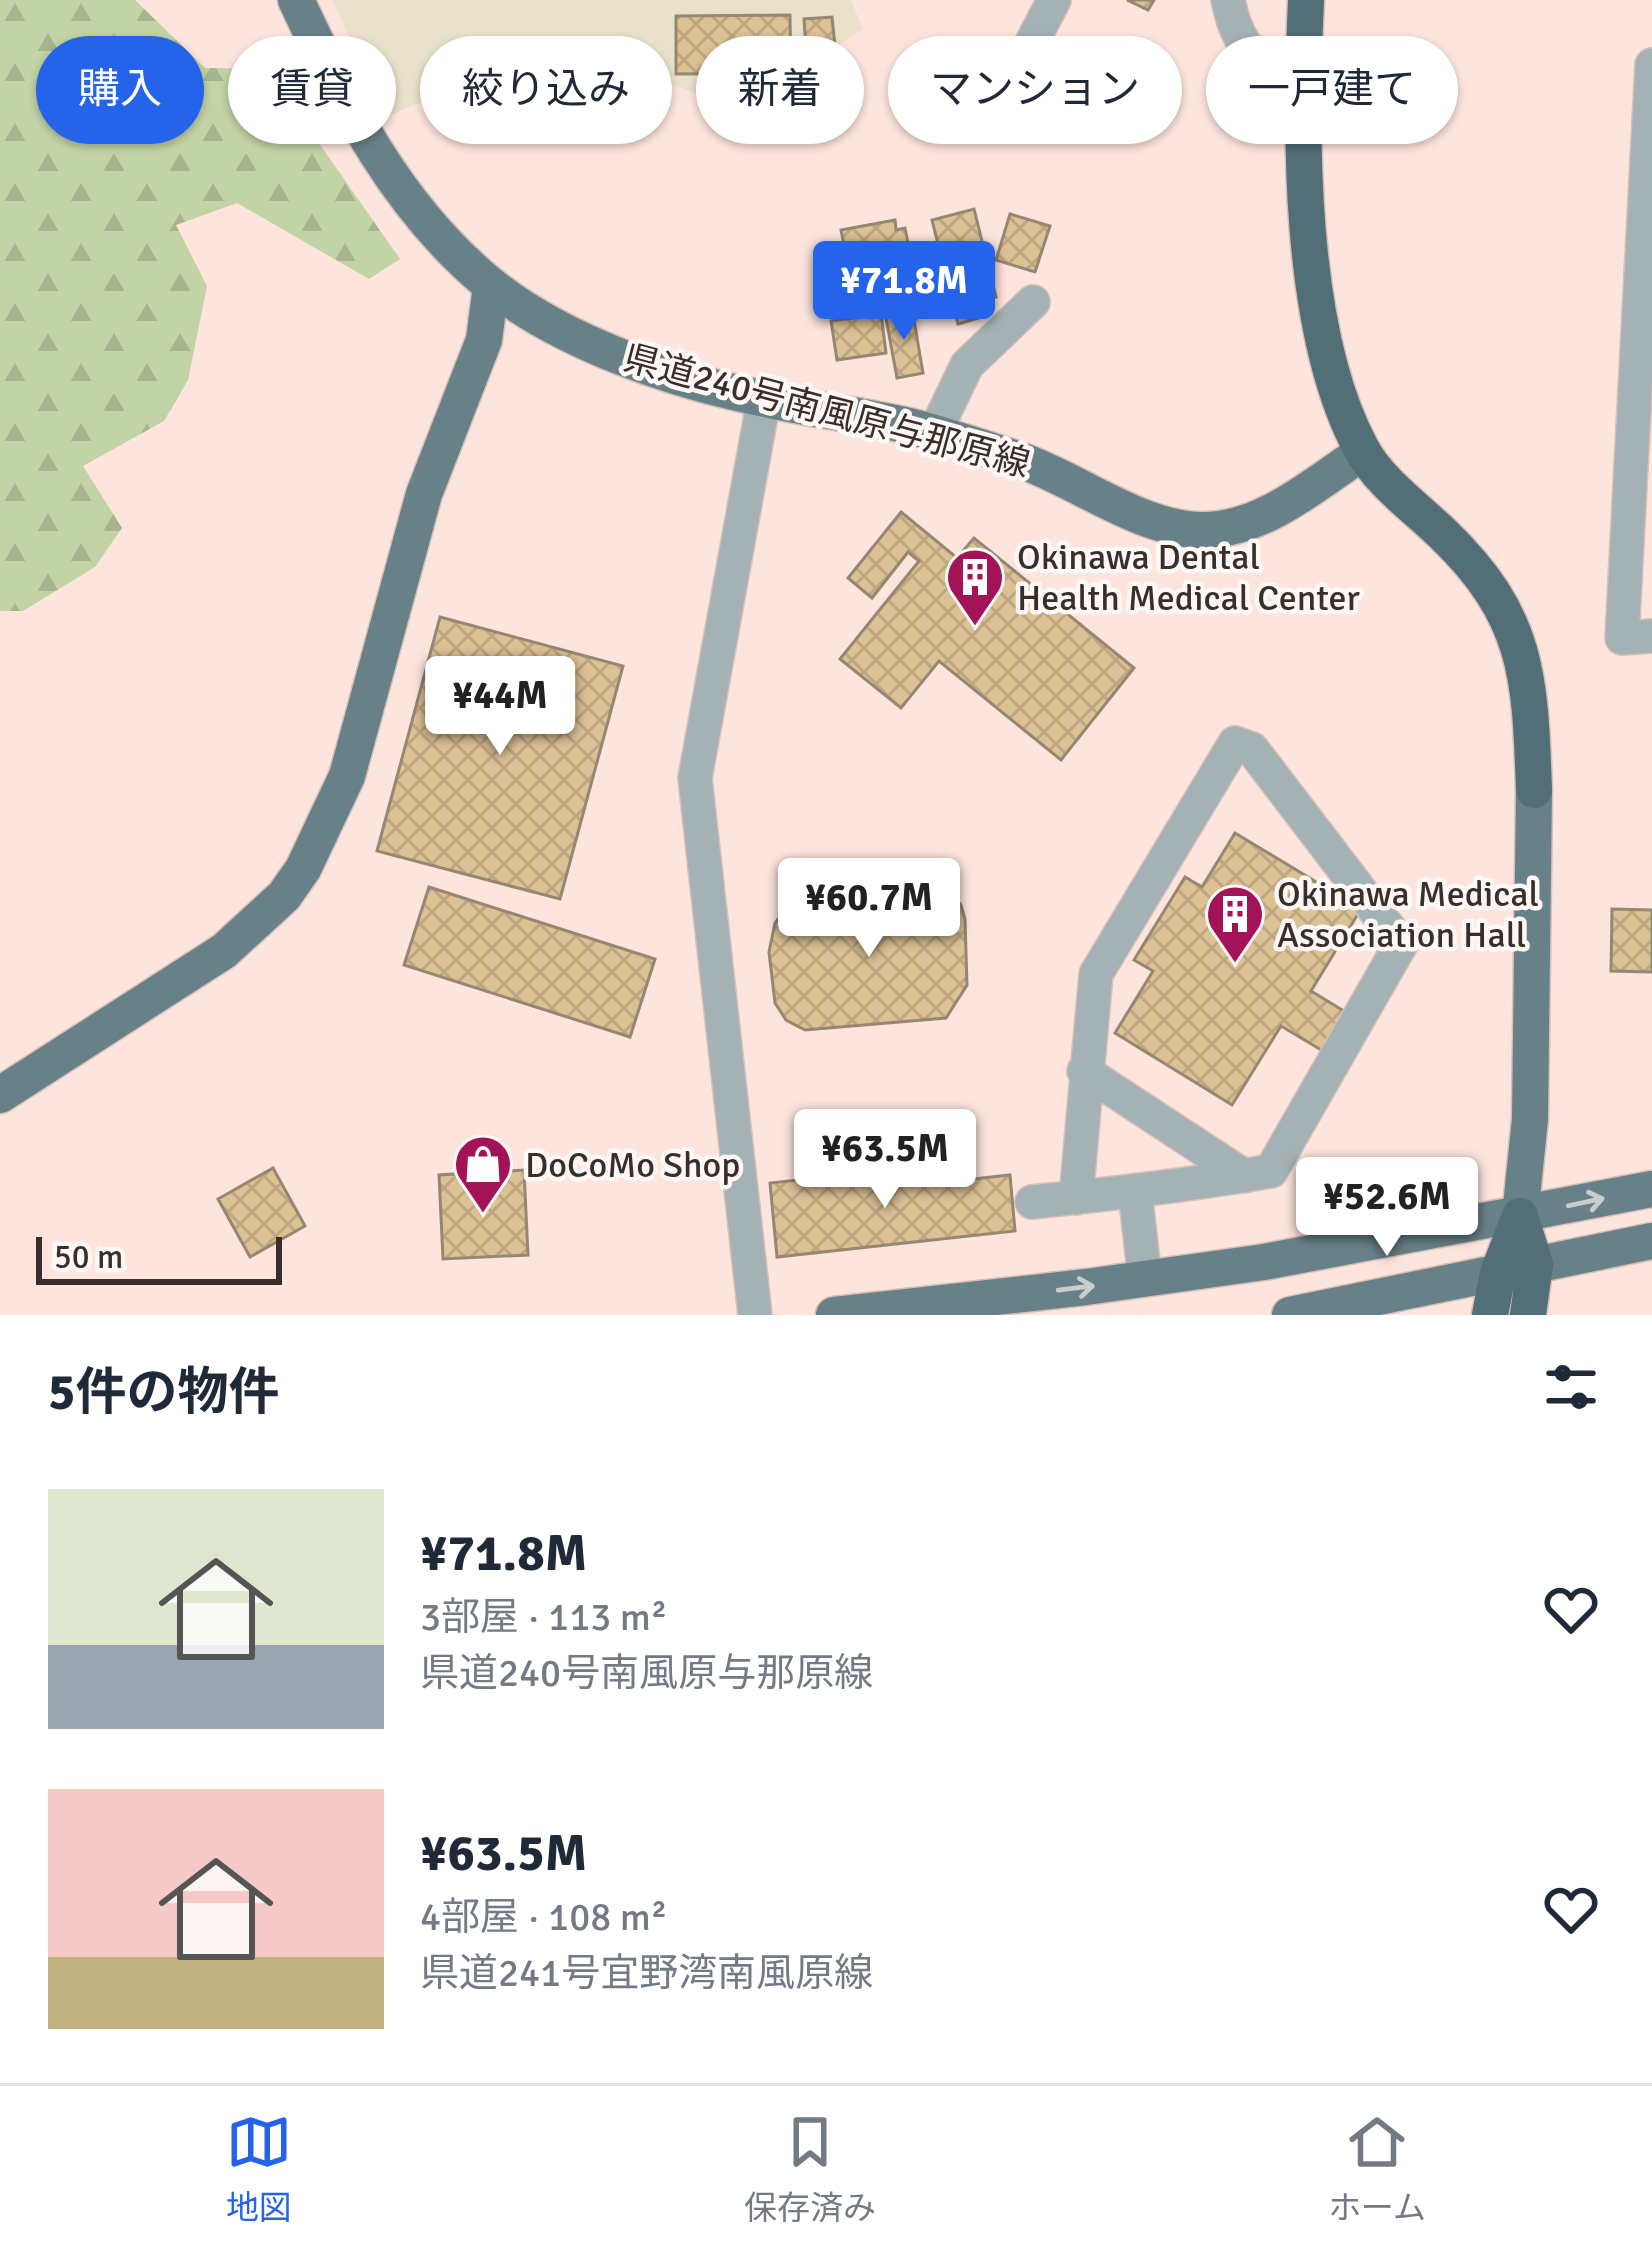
<!DOCTYPE html>
<html lang="ja">
<head>
<meta charset="utf-8">
<style>
  :root { --surface:#fff; --page:#f6f6f7; --text:#1f2937; --muted:#747a83; --line:#e0e1e3; --accent:#2563eb }
  body { margin:0; font-family:Signika,"Noto Sans JP",sans-serif; background:var(--page); color:var(--text); height:100vh; display:flex; flex-direction:column; font-size:45px; white-space:nowrap }
  * { box-sizing:border-box; margin:0 }
  p { font-size:39px; color:var(--muted) }
  .icon { flex:none; width:66px; height:66px; fill:none; stroke:currentColor; stroke-width:2; stroke-linecap:round; stroke-linejoin:round }
  .map { position:relative; height:1315px; overflow:hidden }
  .sheet { display:flex; flex-direction:column; background:var(--surface); flex:1 }
  .sheet>* { flex:none }
  .top-card { position:absolute; left:36px; top:36px; width:1581px; height:108px; display:flex; gap:24px }
  .scale { position:absolute; left:36px; bottom:30px; width:246px; box-sizing:border-box; padding-left:12px; border:6px solid #392e2a; border-top:0; font-size:33px; line-height:42px; white-space:nowrap; color:#392e2a; -webkit-text-stroke:9px #fdf7f5; paint-order:stroke }
  .price { position:absolute; translate:-50% -102px; padding:0 27px; border-radius:12px; background:#fff; color:#222; font-size:39px; line-height:78px; filter:drop-shadow(0 3px 6px #0008) }
  .price::after { content:''; position:absolute; left:50%; top:72px; width:36px; height:27px; margin-left:-18px; background:inherit; clip-path:polygon(0 0,100% 0,50% 100%) }
  .price.current { background:var(--accent); color:#fff }
  ul { padding:0; list-style:none }
  li { display:flex; align-items:center; gap:36px; height:300px; padding:0 48px }
  li span { display:grid; place-items:center; flex:none; width:336px; height:240px; border-radius:0px; color:#555 }
  li>.icon { margin-inline-start:auto }
  span .icon { width:144px; height:144px; fill:#fffc; stroke-width:1 }
  li b { font-size:51px }
  h2 { display:flex; justify-content:space-between; align-items:center; height:144px; padding:0 48px; font-size:51px }
  .pill { padding:0 42px; border-radius:54px; background:var(--surface); box-shadow:0 3px 9px #0004; font-size:42px; line-height:108px }
  .pill.current { background:var(--accent); color:#fff }
  .menu { display:flex; justify-content:space-around; align-items:center; height:168px; border-top:3px solid var(--line); background:var(--surface); font-size:33px; color:var(--muted) }
  .menu a { display:grid; justify-items:center; gap:6px }
  .menu .current { color:var(--accent) }
  .map>svg:first-child { display:block }
</style>
</head>
<body>
<div class="map">
<svg width="1652" height="1315" viewBox="0 0 1652 1315">
  <defs>
    <pattern id="forest-firs" width="22" height="20" patternUnits="userSpaceOnUse" patternTransform="scale(3)"><rect width="22" height="20" fill="#c2d3a5"/><path d="M5 1l3.5 6h-7zM16 11l3.5 6h-7z" fill="#a7b58e"/></pattern>
    <pattern id="building-cross-hatch" width="8" height="8" patternUnits="userSpaceOnUse" patternTransform="scale(3)"><rect width="8" height="8" fill="#dcc195"/><path d="M0 0l8 8M0 8l8-8" fill="none" stroke="#bea681"/></pattern>
  </defs>
  <rect width="100%" height="100%" fill="#fde5dd"/>
  <!-- medical -->
  <path fill="#eae1cb" d="M332,0H851L863,29L741,110L607,60L576,39L387,116Z"/>
  <!-- forest -->
  <path fill="url(#forest-firs)" d="M0,0H135L205,68L267,69L400,259L369,279L237,203L176,225L207,286L188,380L164,421L83,466L122,528L95,567L23,611H0Z"/>
  <!-- building -->
  <path fill="url(#building-cross-hatch)" stroke="#958771" stroke-width="3" d="M1127,0H1154L1148,10Z
    M790,15L791,73L676,74V16Z
    M832,17L835,46L806,48L804,19Z
    M974,209L996,297L978,301L982,317L958,324L932,220Z
    M1010,214L1050,226L1035,272L996,260Z
    M895,220L896,230L905,228L914,272L904,274L909,300L857,310L841,230Z
    M912,308L923,373L897,378L885,313Z
    M881,314L886,353L837,360L831,321Z
    M901,512L957,558L974,538L1134,668L1061,760L939,661L901,708L840,659L919,561L908,552L872,598L848,578Z
    M440,617L623,666L560,899L377,851Z
    M1235,833L1361,909L1311,991L1352,1016L1328,1054L1281,1026L1232,1105L1115,1033L1153,971L1134,960L1185,877L1202,887Z
    M429,887L655,959L630,1037L404,965Z
    M922,887L953,896L961,905L965,919L967,985L946,1018L805,1030L786,1020L775,1003L769,952L775,923L786,908L808,898L886,899Z
    M1612,909L1652,910V972L1611,971Z
    M917,1167L919,1185L1010,1175L1015,1231L777,1257L770,1183Z
    M273,1168L305,1226L250,1257L218,1199Z
    M524,1170L528,1255L443,1259L439,1175Z"/>
  <g fill="none" stroke-linecap="round" stroke-linejoin="round">
    <defs>
      <path id="minor" d="M1228,0C1238,47 1253,65 1303,69
        M1652,65L1622,638L1652,636
        M1006,92L1054,0
        M934,434L967,365L1033,302
        M1084,1071L1244,1176
        M1135,1192L1145,1279
        M1032,1202C1112,1194 1191,1185 1271,1171L1401,944L1252,749L1235,743L1096,974L1076,1198
        M755,1315L695,778L764,399"/>
      <path id="major" d="M296,0C346,106 396,206 487,282C561,343 677,382 770,400C817,410 866,416 913,427C947,436 983,448 1017,459C1075,478 1140,530 1202,530C1262,531 1315,484 1363,452
        M0,1095L224,951L284,896L303,869L347,776L424,494L484,340L491,286
        M1520,1216L1530,1119L1534,790
        M834,1315L1086,1287L1264,1262L1652,1189
        M1290,1315L1652,1241"/>
      <path id="highway" d="M1306,0C1300,131 1298,331 1361,448C1378,481 1416,508 1443,534C1529,617 1530,677 1534,790
        M1520,1216L1535,1264L1528,1315
        M1490,1315L1498,1273L1520,1216"/>
    </defs>
    <!-- minor casing -->
    <use href="#minor" stroke="#d6c0b9" stroke-width="36"/>
    <!-- major casing -->
    <use href="#major" stroke="#d6c0b9" stroke-width="39"/>
    <!-- highway casing -->
    <use href="#highway" stroke="#d6c0b9" stroke-width="39"/>
    <!-- minor -->
    <use href="#minor" stroke="#a4b1b5" stroke-width="33"/>
    <!-- major -->
    <use href="#major" stroke="#688087" stroke-width="36"/>
    <!-- highway -->
    <use href="#highway" stroke="#526e77" stroke-width="36"/>
  </g>
  <!-- one-way arrows -->
  <defs><path id="oneway-shaft" d="M-6 0H5M1.5-3L5.5 0L1.5 3" fill="none" stroke-width="1.6" stroke-linecap="round" stroke-linejoin="round" transform="scale(3)"/></defs>
  <g stroke="#c9cdce">
    <use href="#oneway-shaft" transform="translate(1586 1202) rotate(-12)"/>
    <use href="#oneway-shaft" transform="translate(1076 1288) rotate(-7)"/>
  </g>
  <!-- icons -->
  <defs>
    <symbol id="building-pin" viewBox="-11 -11 22 30"><path d="M0 17L-7.5 6A9.5 9.5 0 1 1 7.5 6Z" fill="#a21358" stroke="#fdf7f5"/><path d="M-4-6H4V6H1V3H-1V6H-4ZM-2.5-4.3h1.7v1.8h-1.7ZM.8-4.3h1.7v1.8H.8ZM-2.5-1h1.7V.8h-1.7ZM.8-1h1.7V.8H.8Z" fill="#fff"/></symbol>
    <symbol id="shop-pin" viewBox="-11 -11 22 30"><path d="M0 17L-7.5 6A9.5 9.5 0 1 1 7.5 6Z" fill="#a21358" stroke="#fdf7f5"/><path d="M-5-2.5h2.3a2.7 3.5 0 0 1 5.4 0H5L5.5 6h-11ZM-1.5-2.5h3a1.5 2.3 0 0 0-3 0Z" fill="#fff"/></symbol>
  </defs>
  <g fill-rule="evenodd">
    <use href="#building-pin" x="942" y="544" width="66" height="90"/>
    <use href="#building-pin" x="1202" y="881" width="66" height="90"/>
    <use href="#shop-pin" x="450" y="1131" width="66" height="90"/>
  </g>
  <g text-anchor="middle" stroke-width="9" stroke-linejoin="round" paint-order="stroke">
    <!-- street labels -->
    <g font-size="36" fill="#392e2a" stroke="#fdf7f5">
      <text transform="translate(827 410) rotate(15)" y="13">県道240号南風原与那原線</text>
    </g>
    <!-- poi labels -->
    <g font-size="36" fill="#392e2a" stroke="#fdf7f5" text-anchor="start">
      <text x="1017" y="569">Okinawa Dental<tspan x="1017" dy="41">Health Medical Center</tspan></text>
      <text x="1277" y="906">Okinawa Medical<tspan x="1277" dy="41">Association Hall</tspan></text>
      <text x="525" y="1177">DoCoMo Shop</text>
    </g>
  </g>
</svg>
<div class="scale">50 m</div>
<b class="price current" style="left:904px;top:343px">¥71.8M</b>
<b class="price" style="left:500px;top:758px">¥44M</b>
<b class="price" style="left:869px;top:960px">¥60.7M</b>
<b class="price" style="left:885px;top:1211px">¥63.5M</b>
<b class="price" style="left:1387px;top:1259px">¥52.6M</b>
<div class="top-card">
<a class="pill current">購入</a>
<a class="pill">賃貸</a>
<a class="pill">絞り込み</a>
<a class="pill">新着</a>
<a class="pill">マンション</a>
<a class="pill">一戸建て</a>
</div>
</div>
<section class="sheet">
<h2>5件の物件<svg class="icon" aria-label="filters" viewBox="0 0 24 24"><path d="M4 7h16M4 17h16"/><circle cx="9" cy="7" r="2"/><circle cx="15" cy="17" r="2"/></svg></h2>
<ul>
<li><span style="background:linear-gradient(#dfe7d0 65%,#9aa5b1 0)"><svg class="icon" aria-label="home" viewBox="0 0 24 24"><path d="M3 11l9-7 9 7M6 9v11h12V9"/></svg></span><div><b>¥71.8M</b><p>3部屋 · 113 m²</p><p>県道240号南風原与那原線</p></div><svg class="icon" aria-label="heart" viewBox="0 0 24 24"><path d="M12 20l-8-8c-3-5 5-10 8-4 3-6 11-1 8 4z"/></svg></li>
<li><span style="background:linear-gradient(#f6c9c9 70%,#c2b280 0)"><svg class="icon" aria-label="home" viewBox="0 0 24 24"><path d="M3 11l9-7 9 7M6 9v11h12V9"/></svg></span><div><b>¥63.5M</b><p>4部屋 · 108 m²</p><p>県道241号宜野湾南風原線</p></div><svg class="icon" aria-label="heart" viewBox="0 0 24 24"><path d="M12 20l-8-8c-3-5 5-10 8-4 3-6 11-1 8 4z"/></svg></li>
</ul>
</section>
<nav class="menu">
<a class="current"><svg class="icon" aria-label="map" viewBox="0 0 24 24"><path d="M3 6l6-2 6 2 6-2v14l-6 2-6-2-6 2zM9 4v14M15 6v14"/></svg>地図</a>
<a><svg class="icon" aria-label="saved" viewBox="0 0 24 24"><path d="M7 4h10v16l-5-4-5 4z"/></svg>保存済み</a>
<a><svg class="icon" aria-label="home" viewBox="0 0 24 24"><path d="M3 11l9-7 9 7M6 9v11h12V9"/></svg>ホーム</a>
</nav>
</body>
</html>
